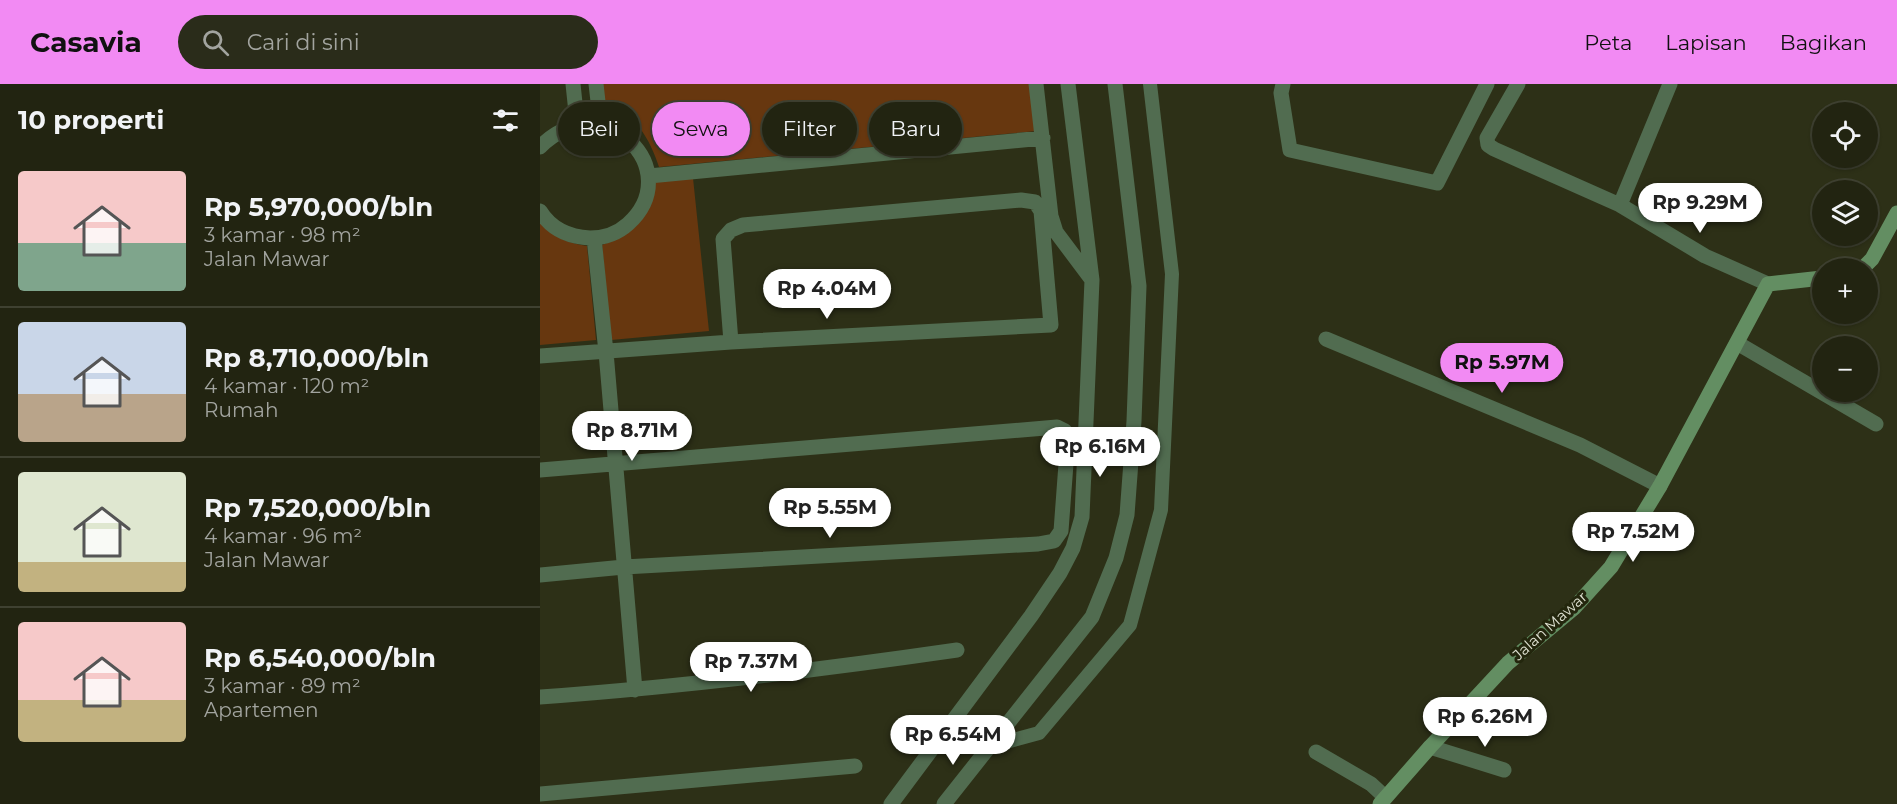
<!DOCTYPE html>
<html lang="id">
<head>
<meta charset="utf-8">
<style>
  :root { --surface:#222411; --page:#2a2c1a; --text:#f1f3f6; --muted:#a2a49f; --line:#3f4131; --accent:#f28af3 }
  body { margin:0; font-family:Montserrat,sans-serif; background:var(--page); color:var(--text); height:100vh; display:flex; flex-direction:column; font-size:22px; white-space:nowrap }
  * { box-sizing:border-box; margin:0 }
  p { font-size:20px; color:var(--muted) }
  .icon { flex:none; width:33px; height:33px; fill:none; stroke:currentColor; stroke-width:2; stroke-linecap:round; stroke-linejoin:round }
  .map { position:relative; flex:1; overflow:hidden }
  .sheet { display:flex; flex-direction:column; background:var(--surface); width:540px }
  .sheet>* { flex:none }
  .top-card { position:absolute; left:18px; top:18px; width:570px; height:54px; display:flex; gap:12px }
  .buttons { position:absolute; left:1272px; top:18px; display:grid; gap:12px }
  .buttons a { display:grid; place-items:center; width:66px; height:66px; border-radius:50%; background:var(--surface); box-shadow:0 2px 4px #0004,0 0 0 2px var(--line); font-size:30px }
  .price { position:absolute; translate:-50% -51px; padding:0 14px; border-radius:21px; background:#fff; color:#222; font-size:20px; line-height:39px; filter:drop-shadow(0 2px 3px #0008) }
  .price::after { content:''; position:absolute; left:50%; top:36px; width:18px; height:14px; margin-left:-9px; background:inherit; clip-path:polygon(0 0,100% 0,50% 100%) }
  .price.active { background:var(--accent); color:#111 }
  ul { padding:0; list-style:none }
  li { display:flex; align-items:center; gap:18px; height:150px; padding:0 18px }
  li+li { border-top:2px solid var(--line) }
  li span { display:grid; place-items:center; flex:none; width:168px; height:120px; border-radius:6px; color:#555 }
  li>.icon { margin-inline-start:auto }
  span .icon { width:72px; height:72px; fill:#fffc; stroke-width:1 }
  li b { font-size:26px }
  h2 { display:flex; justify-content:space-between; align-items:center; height:72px; padding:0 18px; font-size:26px }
  .tag { padding:0 21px; border-radius:27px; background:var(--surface); box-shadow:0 2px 4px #0004,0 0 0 2px var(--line); font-size:21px; line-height:54px }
  .tag.active { background:var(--accent); color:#111 }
  header { display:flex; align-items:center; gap:36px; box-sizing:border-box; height:84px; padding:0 30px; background:var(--accent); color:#111 }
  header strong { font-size:28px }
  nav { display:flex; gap:33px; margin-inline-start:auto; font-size:21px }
  .search { width:420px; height:54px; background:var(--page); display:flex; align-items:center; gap:15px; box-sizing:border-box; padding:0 21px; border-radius:33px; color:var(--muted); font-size:22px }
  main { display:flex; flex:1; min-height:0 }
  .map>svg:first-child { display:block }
</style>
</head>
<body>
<header>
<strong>Casavia</strong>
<div class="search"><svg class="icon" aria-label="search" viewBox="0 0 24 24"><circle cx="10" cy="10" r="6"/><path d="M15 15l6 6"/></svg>Cari di sini</div>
<nav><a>Peta</a><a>Lapisan</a><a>Bagikan</a></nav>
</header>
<main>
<section class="sheet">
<h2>10 properti<svg class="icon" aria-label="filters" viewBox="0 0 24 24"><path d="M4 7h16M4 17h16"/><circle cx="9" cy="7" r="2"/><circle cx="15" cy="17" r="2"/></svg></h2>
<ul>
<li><span style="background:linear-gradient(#f6c9c9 60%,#7fa58c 0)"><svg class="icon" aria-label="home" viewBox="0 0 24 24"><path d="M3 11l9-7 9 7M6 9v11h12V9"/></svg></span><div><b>Rp 5,970,000/bln</b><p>3 kamar · 98 m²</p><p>Jalan Mawar</p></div></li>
<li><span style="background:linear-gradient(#c9d6e8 60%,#b9a48a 0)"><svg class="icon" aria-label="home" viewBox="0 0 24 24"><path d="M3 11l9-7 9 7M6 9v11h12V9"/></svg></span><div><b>Rp 8,710,000/bln</b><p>4 kamar · 120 m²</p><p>Rumah</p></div></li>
<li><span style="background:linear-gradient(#dfe7d0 75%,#c2b280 0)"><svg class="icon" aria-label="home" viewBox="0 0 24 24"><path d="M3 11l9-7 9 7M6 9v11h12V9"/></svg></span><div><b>Rp 7,520,000/bln</b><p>4 kamar · 96 m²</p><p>Jalan Mawar</p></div></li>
<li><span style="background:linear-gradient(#f6c9c9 65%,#c2b280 0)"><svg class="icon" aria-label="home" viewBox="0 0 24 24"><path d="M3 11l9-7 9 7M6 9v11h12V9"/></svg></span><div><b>Rp 6,540,000/bln</b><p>3 kamar · 89 m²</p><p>Apartemen</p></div></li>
</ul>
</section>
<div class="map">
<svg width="1357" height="720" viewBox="0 0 1357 720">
  <rect width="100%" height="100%" fill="#2d3017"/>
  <!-- green -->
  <path fill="#67370f" d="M52,0H489L496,47L119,83C114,67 102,39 85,32C80,29 72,29 67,28Z
    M153,94L169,247L71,256L62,161C100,146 106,136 115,98Z
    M0,139C17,154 24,158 47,162L56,256L0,261Z"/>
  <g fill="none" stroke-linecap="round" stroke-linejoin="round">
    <!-- lane -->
    <path stroke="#516c50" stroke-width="14" d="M448,663L499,649L590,541L621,426L632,190L610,0"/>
    <!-- street -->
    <path stroke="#516c50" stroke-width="15" d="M33,0L37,38
      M56,0L60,35
      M496,0L511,132L516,148L552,196
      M743,0L741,9L750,66L897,99L947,0
      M978,0L947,54L948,61L954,65L1080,121L1165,172L1228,200
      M0,63C63,0 148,86 88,140C78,149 64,154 50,154C29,153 11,145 0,127
      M109,92L503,54
      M1080,121L1130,0
      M54,154L66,268L95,606
      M786,255L1040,361L1120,402
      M1197,259L1336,340
      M0,272L191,258L511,241L501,127L495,118L481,116L203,141L191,146L183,155L191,258
      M0,386L517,343L525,347L528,353L521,447L514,457L498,460L84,483L0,491
      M0,613C139,603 279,586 417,566
      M890,663L964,686
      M776,668L831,700L845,713
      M0,710L315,682
      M351,720L491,532L520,489L533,464L542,433L552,196L528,0
      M404,720L552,533L576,474L587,431L594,337L599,202L575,0"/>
    <!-- secondary -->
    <path stroke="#638e62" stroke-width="15" d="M1323,184L1332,175L1357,129
      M840,720L890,663L968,579L1034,524L1071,483L1120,402L1228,200L1282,194"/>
  </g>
  <g text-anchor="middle" stroke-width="6" stroke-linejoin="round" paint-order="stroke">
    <!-- street labels -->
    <g font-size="15" fill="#dfe2d3" stroke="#23260d">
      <text transform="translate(1010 542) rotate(-42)" y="5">Jalan Mawar</text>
    </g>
  </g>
</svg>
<div class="buttons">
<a><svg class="icon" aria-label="locate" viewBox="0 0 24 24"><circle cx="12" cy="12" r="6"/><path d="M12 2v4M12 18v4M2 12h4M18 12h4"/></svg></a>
<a><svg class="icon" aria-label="layers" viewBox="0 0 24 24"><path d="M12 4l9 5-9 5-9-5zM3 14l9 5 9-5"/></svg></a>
<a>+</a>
<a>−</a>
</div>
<b class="price" style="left:1160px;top:150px">Rp 9.29M</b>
<b class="price" style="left:287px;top:236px">Rp 4.04M</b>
<b class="price active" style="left:962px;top:310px">Rp 5.97M</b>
<b class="price" style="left:92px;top:378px">Rp 8.71M</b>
<b class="price" style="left:560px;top:394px">Rp 6.16M</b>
<b class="price" style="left:290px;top:455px">Rp 5.55M</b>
<b class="price" style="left:1093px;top:479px">Rp 7.52M</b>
<b class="price" style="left:211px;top:609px">Rp 7.37M</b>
<b class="price" style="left:945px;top:664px">Rp 6.26M</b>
<b class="price" style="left:413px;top:682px">Rp 6.54M</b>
<div class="top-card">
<a class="tag">Beli</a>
<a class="tag active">Sewa</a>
<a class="tag">Filter</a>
<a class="tag">Baru</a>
</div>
</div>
</main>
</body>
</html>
